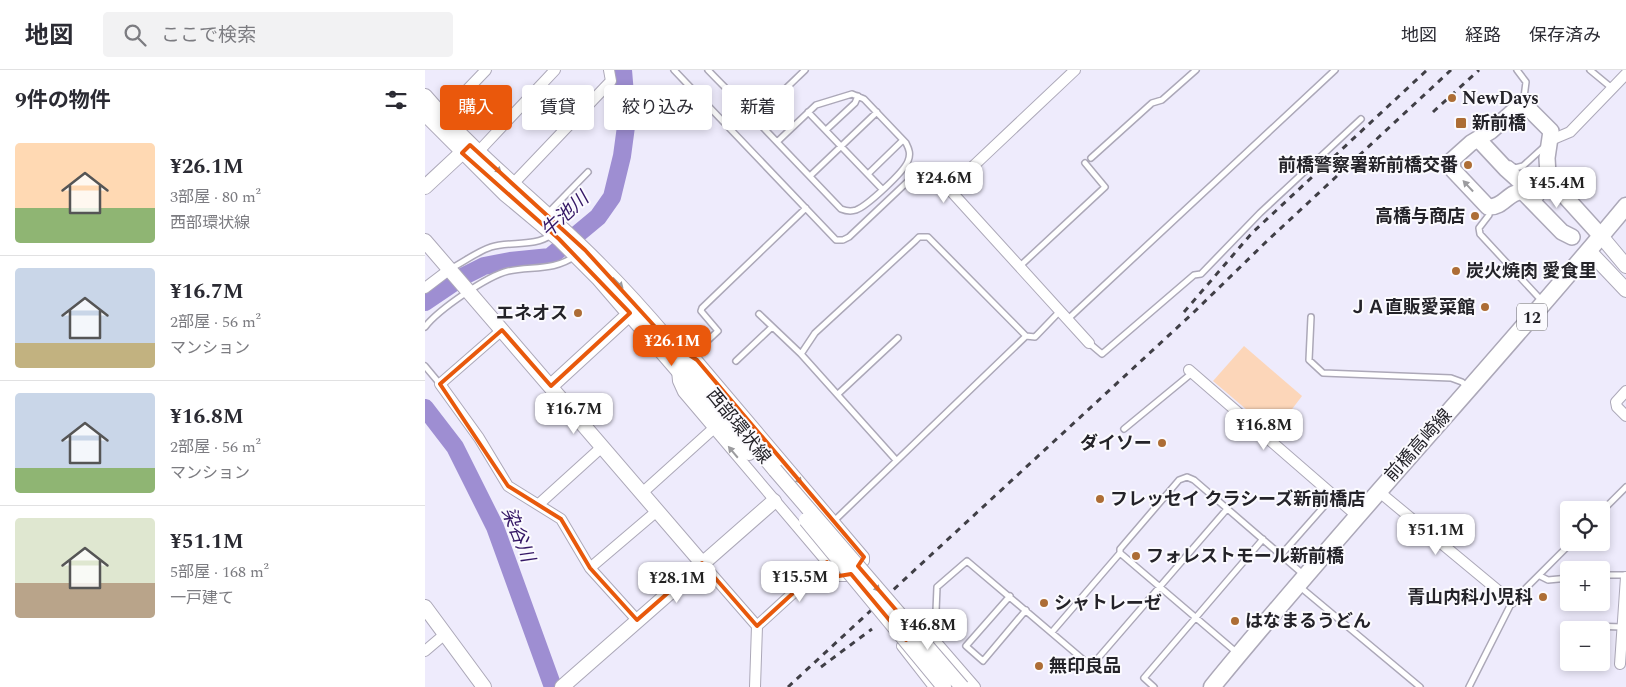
<!DOCTYPE html>
<html lang="ja">
<head>
<meta charset="utf-8">
<style>
  :root { --surface:#fff; --page:#f2f2f3; --text:#2b2b33; --muted:#7c7c81; --line:#e1e1e2; --accent:#ea580c }
  body { margin:0; font-family:Spectral,"Noto Sans JP",serif; background:var(--page); color:var(--text); height:100vh; display:flex; flex-direction:column; font-size:19px; white-space:nowrap }
  * { box-sizing:border-box; margin:0 }
  p { font-size:16px; color:var(--muted) }
  .icon { flex:none; width:28px; height:28px; fill:none; stroke:currentColor; stroke-width:2; stroke-linecap:round; stroke-linejoin:round }
  .map { position:relative; flex:1; overflow:hidden }
  .sheet { display:flex; flex-direction:column; background:var(--surface); width:425px }
  .sheet>* { flex:none }
  .guide { position:absolute; left:15px; top:15px; width:475px; height:45px; display:flex; gap:10px }
  .tools { position:absolute; left:1135px; top:431px; display:grid; gap:10px }
  .tools a { display:grid; place-items:center; width:50px; height:50px; border-radius:5px; background:var(--surface); box-shadow:0 2px 8px #0003; font-size:25px }
  .price { position:absolute; translate:-50% -42px; padding:0 11px; border-radius:10px; background:#fff; color:#222; font-size:16px; line-height:32px; filter:drop-shadow(0 1px 2px #0008) }
  .price::after { content:''; position:absolute; left:50%; top:30px; width:15px; height:11px; margin-left:-8px; background:inherit; clip-path:polygon(0 0,100% 0,50% 100%) }
  .price.active { background:var(--accent); color:#fff }
  ul { padding:0; list-style:none }
  li { display:flex; align-items:center; gap:15px; height:125px; padding:0 15px }
  li+li { border-top:1px solid var(--line) }
  li span { display:grid; place-items:center; flex:none; width:140px; height:100px; border-radius:5px; color:#555 }
  li>.icon { margin-inline-start:auto }
  span .icon { width:60px; height:60px; fill:#fffc; stroke-width:1 }
  li b { font-size:21px }
  h2 { display:flex; justify-content:space-between; align-items:center; height:60px; padding:0 15px; font-size:21px }
  .pill { padding:0 18px; border-radius:5px; background:var(--surface); box-shadow:0 2px 8px #0003; font-size:18px; line-height:45px }
  .pill.active { background:var(--accent); color:#fff }
  header { display:flex; align-items:center; gap:30px; box-sizing:border-box; height:70px; padding:0 25px; background:var(--surface); border-bottom:1px solid var(--line) }
  header strong { font-size:24px }
  nav { display:flex; gap:28px; margin-inline-start:auto; font-size:18px }
  .search { width:350px; height:45px; background:var(--page); display:flex; align-items:center; gap:12px; box-sizing:border-box; padding:0 18px; border-radius:5px; color:var(--muted); font-size:19px }
  main { display:flex; flex:1; min-height:0 }
  .map>svg:first-child { display:block }
</style>
</head>
<body>
<header>
<strong>地図</strong>
<div class="search"><svg class="icon" aria-label="search" viewBox="0 0 24 24"><circle cx="10" cy="10" r="6"/><path d="M15 15l6 6"/></svg>ここで検索</div>
<nav><a>地図</a><a>経路</a><a>保存済み</a></nav>
</header>
<main>
<section class="sheet">
<h2>9件の物件<svg class="icon" aria-label="filters" viewBox="0 0 24 24"><path d="M4 7h16M4 17h16"/><circle cx="9" cy="7" r="2"/><circle cx="15" cy="17" r="2"/></svg></h2>
<ul>
<li><span style="background:linear-gradient(#ffd9b3 65%,#8fb573 0)"><svg class="icon" aria-label="home" viewBox="0 0 24 24"><path d="M3 11l9-7 9 7M6 9v11h12V9"/></svg></span><div><b>¥26.1M</b><p>3部屋 · 80 m²</p><p>西部環状線</p></div></li>
<li><span style="background:linear-gradient(#c9d6e8 75%,#c2b280 0)"><svg class="icon" aria-label="home" viewBox="0 0 24 24"><path d="M3 11l9-7 9 7M6 9v11h12V9"/></svg></span><div><b>¥16.7M</b><p>2部屋 · 56 m²</p><p>マンション</p></div></li>
<li><span style="background:linear-gradient(#c9d6e8 75%,#8fb573 0)"><svg class="icon" aria-label="home" viewBox="0 0 24 24"><path d="M3 11l9-7 9 7M6 9v11h12V9"/></svg></span><div><b>¥16.8M</b><p>2部屋 · 56 m²</p><p>マンション</p></div></li>
<li><span style="background:linear-gradient(#dfe7d0 65%,#b9a48a 0)"><svg class="icon" aria-label="home" viewBox="0 0 24 24"><path d="M3 11l9-7 9 7M6 9v11h12V9"/></svg></span><div><b>¥51.1M</b><p>5部屋 · 168 m²</p><p>一戸建て</p></div></li>
</ul>
</section>
<div class="map">
<svg width="1201" height="617" viewBox="0 0 1201 617">
  <rect width="100%" height="100%" fill="#eeebfc"/>
  <!-- park -->
  <path fill="#fcd6b9" d="M819,276L877,326L849,363L788,311Z"/>
  <g fill="none" stroke-linecap="round" stroke-linejoin="round">
    <!-- river -->
    <path stroke="#9e8ed2" stroke-width="18" d="M0,232L37,207L59,196L85,191L125,187L173,147L187,127L197,86L202,49L198,0
      M0,338L30,377L70,457L128,617"/>
    <defs>
      <path id="service" d="M249,0L411,170H418L424,167L497,98L506,100L524,119
        M283,0C333,52 330,48 380,0
        M1092,0L1101,12L1098,35
        M1165,0L1188,19
        M329,38V48L416,139C421,141 425,142 431,140C442,136 479,102 483,91C486,84 484,79 481,73L439,29L427,24L391,35L352,72
        M383,42L457,119
        M401,60L430,33L433,26
        M666,88L727,33L737,30L771,0
        M1085,94L1090,98L1098,96L1120,76
        M443,104L478,70
        M385,106L452,42
        M1065,138L1064,145L1054,158L1055,164L1117,231
        M123,143L163,102
        M594,197L680,117L660,93
        M25,199C39,192 51,182 66,177C84,171 110,177 126,165
        M334,244L376,284L471,390
        M886,247L884,290L898,303L1026,308L1037,312L1043,318
        M643,249L910,0
        M0,257C13,240 62,206 83,201C107,196 129,201 150,186
        M664,273L677,284L769,205L776,204L835,143L936,49
        M376,284L390,263L490,171L494,167H503L601,266L610,267L635,241
        M267,285L293,261L276,241L277,238L381,138
        M311,291L347,257
        M0,296L15,314
        M413,324L473,268
        M699,359L767,303
        M1176,442L1201,417
        M409,451L601,266
        M856,485L909,425
        M1176,505H1201
        M1115,506L1123,510L1144,508
        M874,516L995,617
        M585,526L541,576L558,591L601,540
        M1166,556L1197,557
        M497,560L511,541L512,517L542,491L661,592L668,594L802,439
        M627,562L695,483
        M811,582L695,483V479L754,410L762,407L769,410L879,505
        M729,617L719,608L838,469
        M1044,617L1087,532L1147,472"/>
      <path id="minor" d="M650,0L524,119L664,273
        M13,50L61,0
        M1126,70L1145,62L1201,4
        M53,82L130,0
        M84,118L186,11L184,0
        M0,218L25,199
        M77,260L15,314L54,368L83,416L136,449L165,498L212,550
        M250,272L272,290L439,487V491L422,506H414L258,322L253,311L252,300
        M764,300L931,445
        M1201,321L1191,332L1192,337L1201,346
        M952,420L1087,532
        M217,423L288,359
        M114,434L178,376
        M277,493L332,556L330,617
        M165,498L232,441
        M332,556L402,492
        M0,581L20,564
        M1195,594L1201,507
        M509,617L477,576L493,560L504,564L550,617"/>
      <path id="tertiary" d="M0,26C53,88 118,137 175,195C238,258 293,331 350,400
        M0,44L80,124L134,169L173,208L324,383
        M0,117L43,77
        M1176,166L1201,196
        M0,171L277,493
        M1164,181L1201,220
        M126,316L212,237
        M0,537L59,617
        M137,617L349,431"/>
      <path id="secondary" d="M1053,69L1081,99L1111,126
        M1147,167L1137,162L1098,122C1084,120 1079,138 1063,137L1028,100L1027,90L1046,73L1066,61L1092,38H1103L1126,61L1122,88L1123,105L1127,112L1176,166"/>
      <path id="primary" d="M787,617C921,453 1066,299 1201,136"/>
    </defs>
    <!-- service casing -->
    <use href="#service" stroke="#aca8b8" stroke-width="8"/>
    <!-- minor casing -->
    <use href="#minor" stroke="#aca8b8" stroke-width="12"/>
    <!-- tertiary casing -->
    <use href="#tertiary" stroke="#aca8b8" stroke-width="16"/>
    <!-- secondary casing -->
    <use href="#secondary" stroke="#aca8b8" stroke-width="18"/>
    <!-- primary casing -->
    <use href="#primary" stroke="#aca8b8" stroke-width="19"/>
    <!-- service -->
    <use href="#service" stroke="#fff" stroke-width="5"/>
    <!-- minor -->
    <use href="#minor" stroke="#fff" stroke-width="10"/>
    <!-- tertiary -->
    <use href="#tertiary" stroke="#fff" stroke-width="14"/>
    <!-- secondary -->
    <use href="#secondary" stroke="#fff" stroke-width="15"/>
    <!-- primary -->
    <use href="#primary" stroke="#fff" stroke-width="16"/>
    <!-- rail -->
    <path stroke="#403f46" stroke-width="3" stroke-dasharray="6 6" stroke-linecap="butt" d="M1008,42L1054,0
      M759,242L827,163L1002,0
      M396,597L447,559
      M363,617L768,243L842,171L1026,0"/>
    <defs>
      <path id="tertiary-bridge" d="M350,400L537,617
        M381,450L519,617"/>
    </defs>
    <!-- tertiary-bridge casing -->
    <use href="#tertiary-bridge" stroke="#aca8b8" stroke-width="16" stroke-linecap="butt"/>
    <!-- tertiary-bridge -->
    <use href="#tertiary-bridge" stroke="#fff" stroke-width="14"/>
  </g>
  <!-- one-way arrows -->
  <defs><path id="oneway-solid" d="M-6-.8H1V-3.2L6.5 0L1 3.2V.8H-6Z" transform="scale(1.25)"/></defs>
  <g fill="#9c9c9f">
    <use href="#oneway-solid" transform="translate(71 98) rotate(43)"/>
    <use href="#oneway-solid" transform="translate(1043 116) rotate(-133)"/>
    <use href="#oneway-solid" transform="translate(193 213) rotate(46)"/>
    <use href="#oneway-solid" transform="translate(308 382) rotate(-130)"/>
    <use href="#oneway-solid" transform="translate(372 408) rotate(50)"/>
    <use href="#oneway-solid" transform="translate(450 516) rotate(49)"/>
  </g>
  <!-- marked area -->
  <path fill="none" stroke="#e8590c" stroke-width="4" stroke-linejoin="round" d="M45,75L160,180L244,272L272,290L439,487L433,496L490,562L481,570L426,504L414,506L402,492L332,556L277,493L212,550L165,498L136,449L83,416L15,314L77,260L126,316L205,243L134,169L37,83Z"/>
  <!-- markers -->
  <g fill="#ad6d35" stroke="#fbfafe" stroke-width="2">
    <circle cx="1027" cy="28" r="5"/>
    <rect x="1030" y="47" width="12" height="12" rx="2.5"/>
    <circle cx="1043" cy="95" r="5"/>
    <circle cx="1050" cy="146" r="5"/>
    <circle cx="1031" cy="201" r="5"/>
    <circle cx="1060" cy="237" r="5"/>
    <circle cx="153" cy="243" r="5"/>
    <circle cx="737" cy="373" r="5"/>
    <circle cx="675" cy="429" r="5"/>
    <circle cx="711" cy="486" r="5"/>
    <circle cx="1118" cy="527" r="5"/>
    <circle cx="619" cy="533" r="5"/>
    <circle cx="810" cy="551" r="5"/>
    <circle cx="614" cy="596" r="5"/>
  </g>
  <g text-anchor="middle" stroke-width="4" stroke-linejoin="round" paint-order="stroke">
    <!-- shield labels -->
    <rect fill="#fbfafe" stroke="#646469" stroke-width="1" x="1092" y="233.5" width="30" height="27" rx="4"/>
    <g font-size="16" font-weight="bold" fill="#242329">
      <text x="1107" y="253">12</text>
    </g>
    <!-- poi labels -->
    <g font-size="18" font-weight="bold" fill="#242329" stroke="#fbfafe" text-anchor="start">
      <text x="1037" y="34">NewDays</text>
      <text x="1047" y="59">新前橋</text>
      <text x="1033" y="101" text-anchor="end">前橋警察署新前橋交番</text>
      <text x="1040" y="152" text-anchor="end">高橋与商店</text>
      <text x="1041" y="207">炭火焼肉 愛食里</text>
      <text x="1050" y="243" text-anchor="end">ＪＡ直販愛菜館</text>
      <text x="143" y="249" text-anchor="end">エネオス</text>
      <text x="727" y="379" text-anchor="end">ダイソー</text>
      <text x="685" y="435">フレッセイ クラシーズ新前橋店</text>
      <text x="721" y="492">フォレストモール新前橋</text>
      <text x="1108" y="533" text-anchor="end">青山内科小児科</text>
      <text x="629" y="539">シャトレーゼ</text>
      <text x="820" y="557">はなまるうどん</text>
      <text x="624" y="602">無印良品</text>
    </g>
    <!-- street labels -->
    <g font-size="18" fill="#242329" stroke="#fbfafe">
      <text transform="translate(314 356) rotate(51)" y="6">西部環状線</text>
      <text transform="translate(993 375) rotate(-48)" y="6">前橋高崎線</text>
    </g>
    <!-- water labels -->
    <g font-size="19" font-style="italic" fill="#341665" stroke="#fbfafe">
      <text transform="translate(139 144) rotate(-43)" y="7">牛池川</text>
      <text transform="translate(94 464) rotate(68)" y="7">染谷川</text>
    </g>
  </g>
</svg>
<div class="tools">
<a><svg class="icon" aria-label="locate" viewBox="0 0 24 24"><circle cx="12" cy="12" r="6"/><path d="M12 2v4M12 18v4M2 12h4M18 12h4"/></svg></a>
<a>+</a>
<a>−</a>
</div>
<b class="price" style="left:519px;top:134px">¥24.6M</b>
<b class="price" style="left:1132px;top:139px">¥45.4M</b>
<b class="price active" style="left:247px;top:297px">¥26.1M</b>
<b class="price" style="left:149px;top:365px">¥16.7M</b>
<b class="price" style="left:839px;top:381px">¥16.8M</b>
<b class="price" style="left:1011px;top:486px">¥51.1M</b>
<b class="price" style="left:375px;top:533px">¥15.5M</b>
<b class="price" style="left:252px;top:534px">¥28.1M</b>
<b class="price" style="left:503px;top:581px">¥46.8M</b>
<div class="guide">
<a class="pill active">購入</a>
<a class="pill">賃貸</a>
<a class="pill">絞り込み</a>
<a class="pill">新着</a>
</div>
</div>
</main>
</body>
</html>
